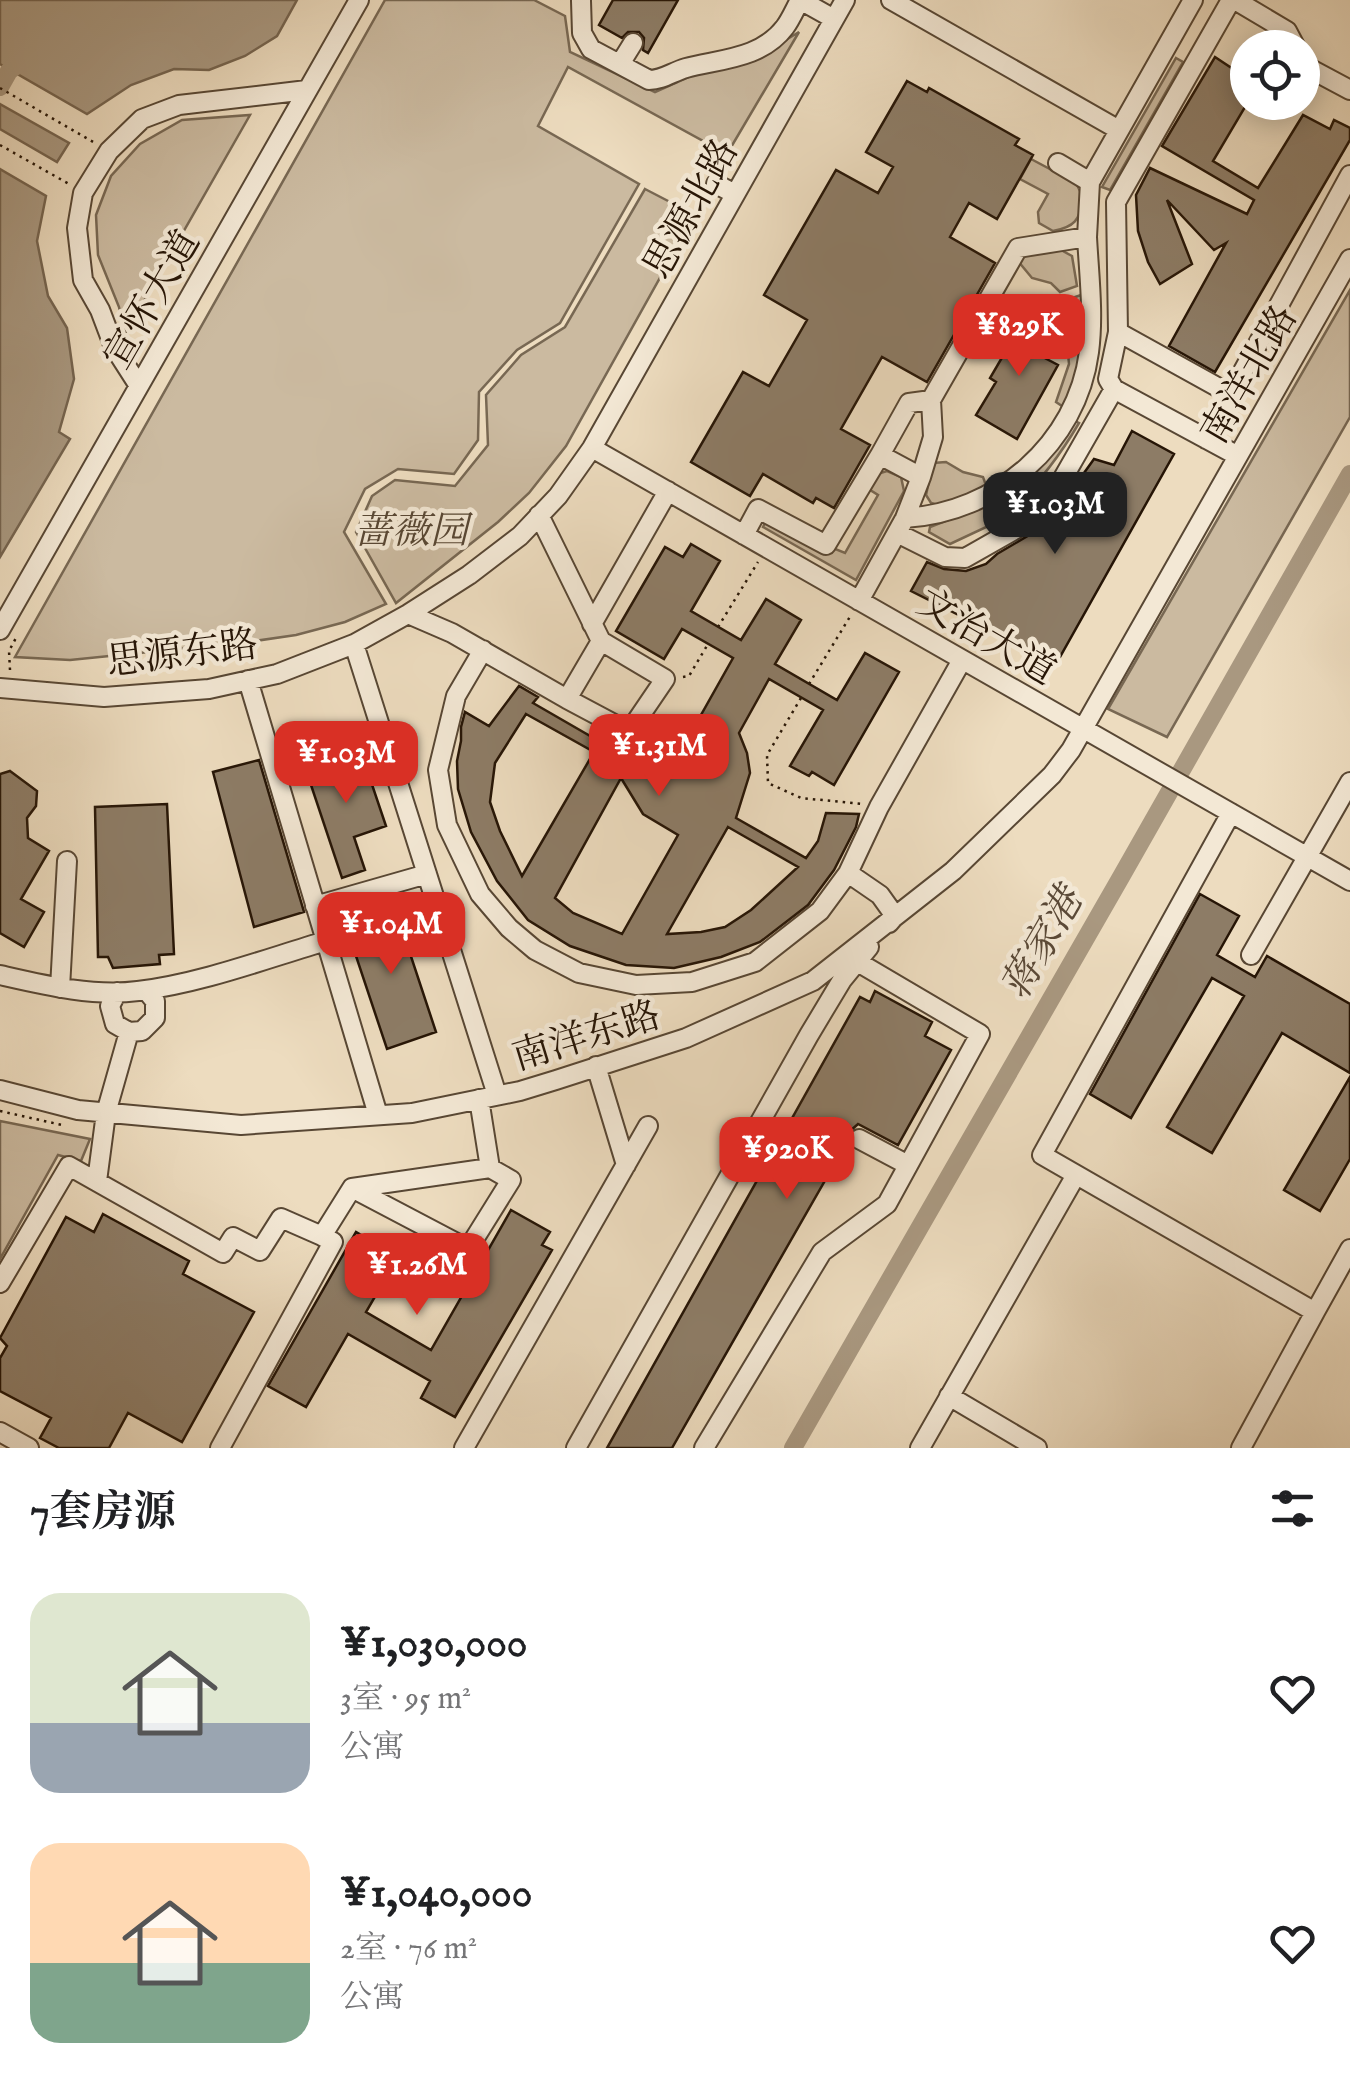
<!DOCTYPE html>
<html lang="zh">
<head>
<meta charset="utf-8">
<style>
  :root { --surface:#fff; --page:#f6f6f6; --text:#202124; --muted:#757577; --accent:#d93025 }
  body { margin:0; font-family:"IM FELL English","Noto Serif SC",serif; background:var(--page); color:var(--text); height:100vh; display:flex; flex-direction:column; font-size:38px; white-space:nowrap }
  * { box-sizing:border-box; margin:0 }
  p { font-size:32px; color:var(--muted) }
  .icon { flex:none; width:55px; height:55px; fill:none; stroke:currentColor; stroke-width:2; stroke-linecap:round; stroke-linejoin:round }
  .map { position:relative; height:1448px; overflow:hidden }
  .panel { display:flex; flex-direction:column; background:var(--surface); flex:1 }
  .panel>* { flex:none }
  .buttons { position:absolute; left:1230px; top:30px; display:grid; gap:20px }
  .buttons a { display:grid; place-items:center; width:90px; height:90px; border-radius:50%; background:var(--surface); box-shadow:0 5px 25px #0003; font-size:50px }
  .price { position:absolute; translate:-50% -85px; padding:0 22px; border-radius:20px; background:var(--accent); color:#fff; font-size:32px; line-height:65px; filter:drop-shadow(0 2px 5px #0008) }
  .price::after { content:''; position:absolute; left:50%; top:60px; width:30px; height:22px; margin-left:-15px; background:inherit; clip-path:polygon(0 0,100% 0,50% 100%) }
  .price.on { background:#222; color:#fff }
  ul { padding:0; list-style:none }
  li { display:flex; align-items:center; gap:30px; height:250px; padding:0 30px }
  li span { display:grid; place-items:center; flex:none; width:280px; height:200px; border-radius:30px; color:#555 }
  li>.icon { margin-inline-start:auto }
  span .icon { width:120px; height:120px; fill:#fffc; stroke-width:1 }
  li b { font-size:42px }
  h2 { display:flex; justify-content:space-between; align-items:center; height:120px; padding:0 30px; font-size:42px }
  .map>svg:first-child { display:block }
</style>
</head>
<body>
<div class="map">
<svg width="1350" height="1448" viewBox="0 0 1350 1448">
  <rect width="100%" height="100%" fill="#eddcbf"/>
  <filter id="stains"><feTurbulence type="fractalNoise" baseFrequency=".002" numOctaves="4"/><feColorMatrix values="0 0 0 0 .2 0 0 0 0 .09 0 0 0 0 .02 0 0 0 .5 -.17"/></filter>
  <radialGradient id="worn" r=".72"><stop offset=".6" stop-color="#630" stop-opacity="0"/><stop offset="1" stop-color="#630" stop-opacity=".3"/></radialGradient>
  <!-- green -->
  <path fill="#cbbaa0" stroke="#786853" stroke-width="2.5" d="M385,0H534L565,16L570,52L655,92L693,75L749,62L799,32L727,154L568,67L538,126L639,184L560,323L517,350L479,392L478,440L454,474L398,469L365,489L344,532L386,604L345,622L296,635L248,642L70,660L15,657Z
    M1176,58L1183,62L1110,190L1102,187Z
    M250,115L125,334L119,307L98,255L96,215L111,176L140,144L182,120Z
    M1031,159L1076,183L1084,199C1079,220 1075,227 1053,231L1039,223L1038,212L1048,194L1020,179Z
    M645,189L695,215L566,446L529,493L498,522L396,603L356,532L372,496L395,480L455,486L488,445L486,395L521,355L565,327Z
    M1061,250L1072,256L1077,286L1060,292L1051,283L1032,278L1018,261L1031,252Z
    M1350,290V417L1167,737L1108,709Z
    M1081,295C1085,343 1081,362 1065,408L1056,402L1069,364L1063,301Z
    M1073,420L1079,423C1058,459 1033,491 1001,518L991,503L1009,492L1037,468Z
    M946,462L963,472L983,477L987,488L944,506L931,503L926,495L933,463Z
    M887,471L901,477L904,491L856,580L763,527L766,521L845,553L878,495L867,488L874,475Z
    M987,505L997,522L950,544L929,532L930,527Z
    M0,1121L90,1139L81,1161L58,1155L0,1259Z"/>
  <!-- water -->
  <path fill="#a99880" stroke="#75644f" stroke-width="2.5" d="M0,0H297L277,36L245,56L209,70L174,69L131,85L87,114L0,64Z
    M0,104L69,143L57,162L0,129Z
    M0,169L46,196L37,241L48,296L67,328L74,379L59,432L70,439L0,557Z"/>
  <g fill="none" stroke-linecap="round" stroke-linejoin="round">
    <!-- canal -->
    <path stroke="#a99880" stroke-width="18" d="M0,87L9,71L29,56
      M793,1448L1121,877L1350,474"/>
  </g>
  <!-- building -->
  <path fill="#8d7c66" stroke="#261506" stroke-width="2.5" fill-rule="evenodd" d="M613,0H678L648,53L643,50L644,38L639,32H628L622,38L599,25Z
    M1215,57L1248,79V102L1213,161L1258,188L1303,115L1330,129L1334,120L1350,128V140L1215,372L1169,346L1226,243L1214,250L1167,200L1192,264L1160,284L1148,262L1138,231L1136,195L1150,168L1247,214L1254,200L1162,146Z
    M907,81L927,92L929,88L1019,139L1015,145L1033,155L997,219L969,203L950,237L995,263L927,382L882,357L841,429L870,445L834,508L816,498L813,503L763,474L750,496L691,462L743,372L769,386L807,320L764,295L836,170L878,193L893,167L866,152Z
    M1021,316L1052,334L1041,356L1058,365L1017,439L976,415L996,382L990,378L1007,349L1003,346Z
    M1132,431L1174,454L1056,664L911,591L927,562L944,569L966,571L986,564L997,554L1036,531L1064,501L1094,459L1114,465Z
    M691,544L720,561L691,611L741,640L766,599L801,620L775,664L837,700L865,653L899,672L834,785L812,772L809,776L790,766L823,710L769,679L739,733L747,753L750,773L736,818L806,858L818,841L826,813L859,814L856,827L834,870L808,905L760,942L721,957L674,968L626,965L570,946L528,920L497,881L471,832L458,789L457,761L461,741V727L465,712L489,726L519,686L538,697L533,703L611,748L616,739L639,749L633,760L656,772L675,761L733,658L682,629L664,659L616,631L665,547L683,557ZM526,714L594,752L522,876L500,831L490,802L495,763ZM621,778L643,814L678,835L622,934L573,913L555,898ZM728,827L798,867L751,910L725,927L701,932L667,934Z
    M360,749L386,826L354,837L365,870L342,878L305,767Z
    M259,760L304,912L254,927L213,772Z
    M10,771L37,791L36,806L27,818L28,838L49,851L21,899L44,912L24,947L0,933V774Z
    M167,804L174,954L159,955L160,964L113,968L108,957H98L95,807Z
    M1200,894L1239,916L1217,955L1255,977L1267,956L1350,1004V1073L1282,1033L1212,1153L1167,1127L1244,996L1212,978L1131,1118L1090,1094Z
    M392,899L436,1032L387,1049L348,932L370,925L365,908Z
    M875,991L932,1022L925,1036L951,1050L898,1145L858,1124L849,1132L847,1142L672,1448H607L860,997L870,1002Z
    M1350,1077V1159L1320,1211L1284,1190Z
    M511,1210L550,1232L542,1245L552,1250L455,1417L421,1398L430,1381L348,1334L306,1407L268,1386L356,1232L398,1257L366,1312L431,1350Z
    M103,1214L189,1261L183,1274L254,1312L182,1442L128,1413L109,1448H59L40,1438L51,1418L0,1391V1358L7,1346L0,1338L66,1217L94,1232Z"/>
  <g fill="none" stroke-linecap="round" stroke-linejoin="round">
    <defs>
      <path id="minor" d="M891,0L1119,130
        M1235,0L1287,31L1296,48
        M581,1L582,33L591,49L649,80C663,80 672,72 686,68C720,59 761,59 785,27C791,19 795,9 800,0L834,19
        M1302,61L1305,66L1350,90
        M620,64L633,43
        M1058,163L1090,182
        M716,184L735,194
        M1118,332L1108,379L1114,389L1238,456
        M139,386L114,347L100,310L83,280L77,228L83,193L109,151L142,119L179,105L307,90
        M1230,394L1118,332L1116,202L1231,0
        M1206,439L1350,175
        M592,448L1350,881
        M921,477L880,455L909,403L931,400
        M905,518C996,513 1077,444 1089,352C1094,314 1089,275 1087,237
        M897,533L945,557L965,558L1016,529L1055,492L1114,389
        M744,535L758,509L826,545L880,455
        M859,601L905,518L921,477L933,437L931,400L1018,248L1087,237L1090,182L1193,0
        M408,614L452,633L567,699L601,641L539,515
        M592,624L668,491
        M0,630L359,0
        M354,644L497,1095
        M483,650L456,696L438,770L447,825L480,894L509,928L535,950L579,973L636,985L692,982L755,962L820,911L848,873L879,807L962,660
        M248,680L378,1115
        M0,688L104,697L209,689L277,674L354,644L408,614L469,575L520,536L558,496L592,448L845,0
        M567,699L629,732L665,679L601,641
        M1231,813L1042,1155L1315,1312L1350,1249
        M848,873L880,895L895,916L889,923
        M315,906L427,874
        M1251,955L1350,782
        M0,975C44,985 93,997 138,991C202,983 265,959 326,941
        M60,988L67,861
        M117,992L110,1006L115,1024L129,1032L142,1031L155,1018V1001L146,990
        M596,1066L626,1165
        M0,1090L78,1110L241,1125L412,1113L520,1091L556,1080L686,1038L813,981L953,871L1052,775L1071,750L1350,259
        M859,1139L908,1165
        M97,1181L106,1113L129,1032
        M352,1188L468,1249L511,1180L490,1168
        M0,1283L69,1166L223,1253L233,1237L260,1251L281,1218L322,1236L352,1188L490,1168L479,1099
        M949,1396L1037,1448
        M0,1432L29,1448
        M220,1448L333,1242L322,1236
        M464,1448L648,1126
        M576,1448L809,1035L842,980L869,947
        M704,1448L822,1252L887,1204L980,1034L856,961
        M920,1448L1076,1175
        M1241,1448L1315,1312"/>
    </defs>
    <!-- minor casing -->
    <use href="#minor" stroke="#584734" stroke-width="22"/>
    <!-- path -->
    <path stroke="#261506" stroke-width="2.5" stroke-dasharray="2.5 5" stroke-linecap="butt" d="M0,88L95,143
      M0,145L69,184
      M718,627L758,562
      M10,670L9,651L17,636
      M683,677L689,676L708,644
      M809,684L851,615
      M801,698L767,755L768,783L801,798L863,804
      M0,1111L62,1125"/>
    <!-- minor -->
    <use href="#minor" stroke="#f3e8d5" stroke-width="18"/>
  </g>
  <g text-anchor="middle" stroke-width="9" stroke-linejoin="round" paint-order="stroke">
    <!-- street labels -->
    <g font-size="38" fill="#261506" stroke="#f3e8d5">
      <text transform="translate(690 208) rotate(-61)" y="13">思源北路</text>
      <text transform="translate(151 299) rotate(-60)" y="13">宣怀大道</text>
      <text transform="translate(1248 374) rotate(-60)" y="13">南洋北路</text>
      <text transform="translate(987 636) rotate(30)" y="13">文治大道</text>
      <text transform="translate(182 652) rotate(-7)" y="13">思源东路</text>
      <text transform="translate(586 1035) rotate(-17)" y="13">南洋东路</text>
    </g>
    <!-- park labels -->
    <g font-size="38" font-style="italic" fill="#584734" stroke="#f3e8d5">
      <text x="411" y="543">蔷薇园</text>
    </g>
    <!-- water labels -->
    <g font-size="40" font-style="italic" fill="#5a4937" stroke="#f3e8d5">
      <text transform="translate(1041 943) rotate(-60)" y="14">蒋家港</text>
    </g>
  </g>
  <rect width="100%" height="100%" filter="url(#stains)"/>
  <rect width="100%" height="100%" fill="url(#worn)"/>
</svg>
<div class="buttons">
<a><svg class="icon" aria-label="locate" viewBox="0 0 24 24"><circle cx="12" cy="12" r="6"/><path d="M12 2v4M12 18v4M2 12h4M18 12h4"/></svg></a>
</div>
<b class="price" style="left:1019px;top:379px">¥829K</b>
<b class="price on" style="left:1055px;top:557px">¥1.03M</b>
<b class="price" style="left:659px;top:799px">¥1.31M</b>
<b class="price" style="left:346px;top:806px">¥1.03M</b>
<b class="price" style="left:391px;top:977px">¥1.04M</b>
<b class="price" style="left:787px;top:1202px">¥920K</b>
<b class="price" style="left:417px;top:1318px">¥1.26M</b>
</div>
<section class="panel">
<h2>7套房源<svg class="icon" aria-label="filters" viewBox="0 0 24 24"><path d="M4 7h16M4 17h16"/><circle cx="9" cy="7" r="2"/><circle cx="15" cy="17" r="2"/></svg></h2>
<ul>
<li><span style="background:linear-gradient(#dfe7d0 65%,#9aa5b1 0)"><svg class="icon" aria-label="home" viewBox="0 0 24 24"><path d="M3 11l9-7 9 7M6 9v11h12V9"/></svg></span><div><b>¥1,030,000</b><p>3室 · 95 m²</p><p>公寓</p></div><svg class="icon" aria-label="heart" viewBox="0 0 24 24"><path d="M12 20l-8-8c-3-5 5-10 8-4 3-6 11-1 8 4z"/></svg></li>
<li><span style="background:linear-gradient(#ffd9b3 60%,#7fa58c 0)"><svg class="icon" aria-label="home" viewBox="0 0 24 24"><path d="M3 11l9-7 9 7M6 9v11h12V9"/></svg></span><div><b>¥1,040,000</b><p>2室 · 76 m²</p><p>公寓</p></div><svg class="icon" aria-label="heart" viewBox="0 0 24 24"><path d="M12 20l-8-8c-3-5 5-10 8-4 3-6 11-1 8 4z"/></svg></li>
</ul>
</section>
</body>
</html>
